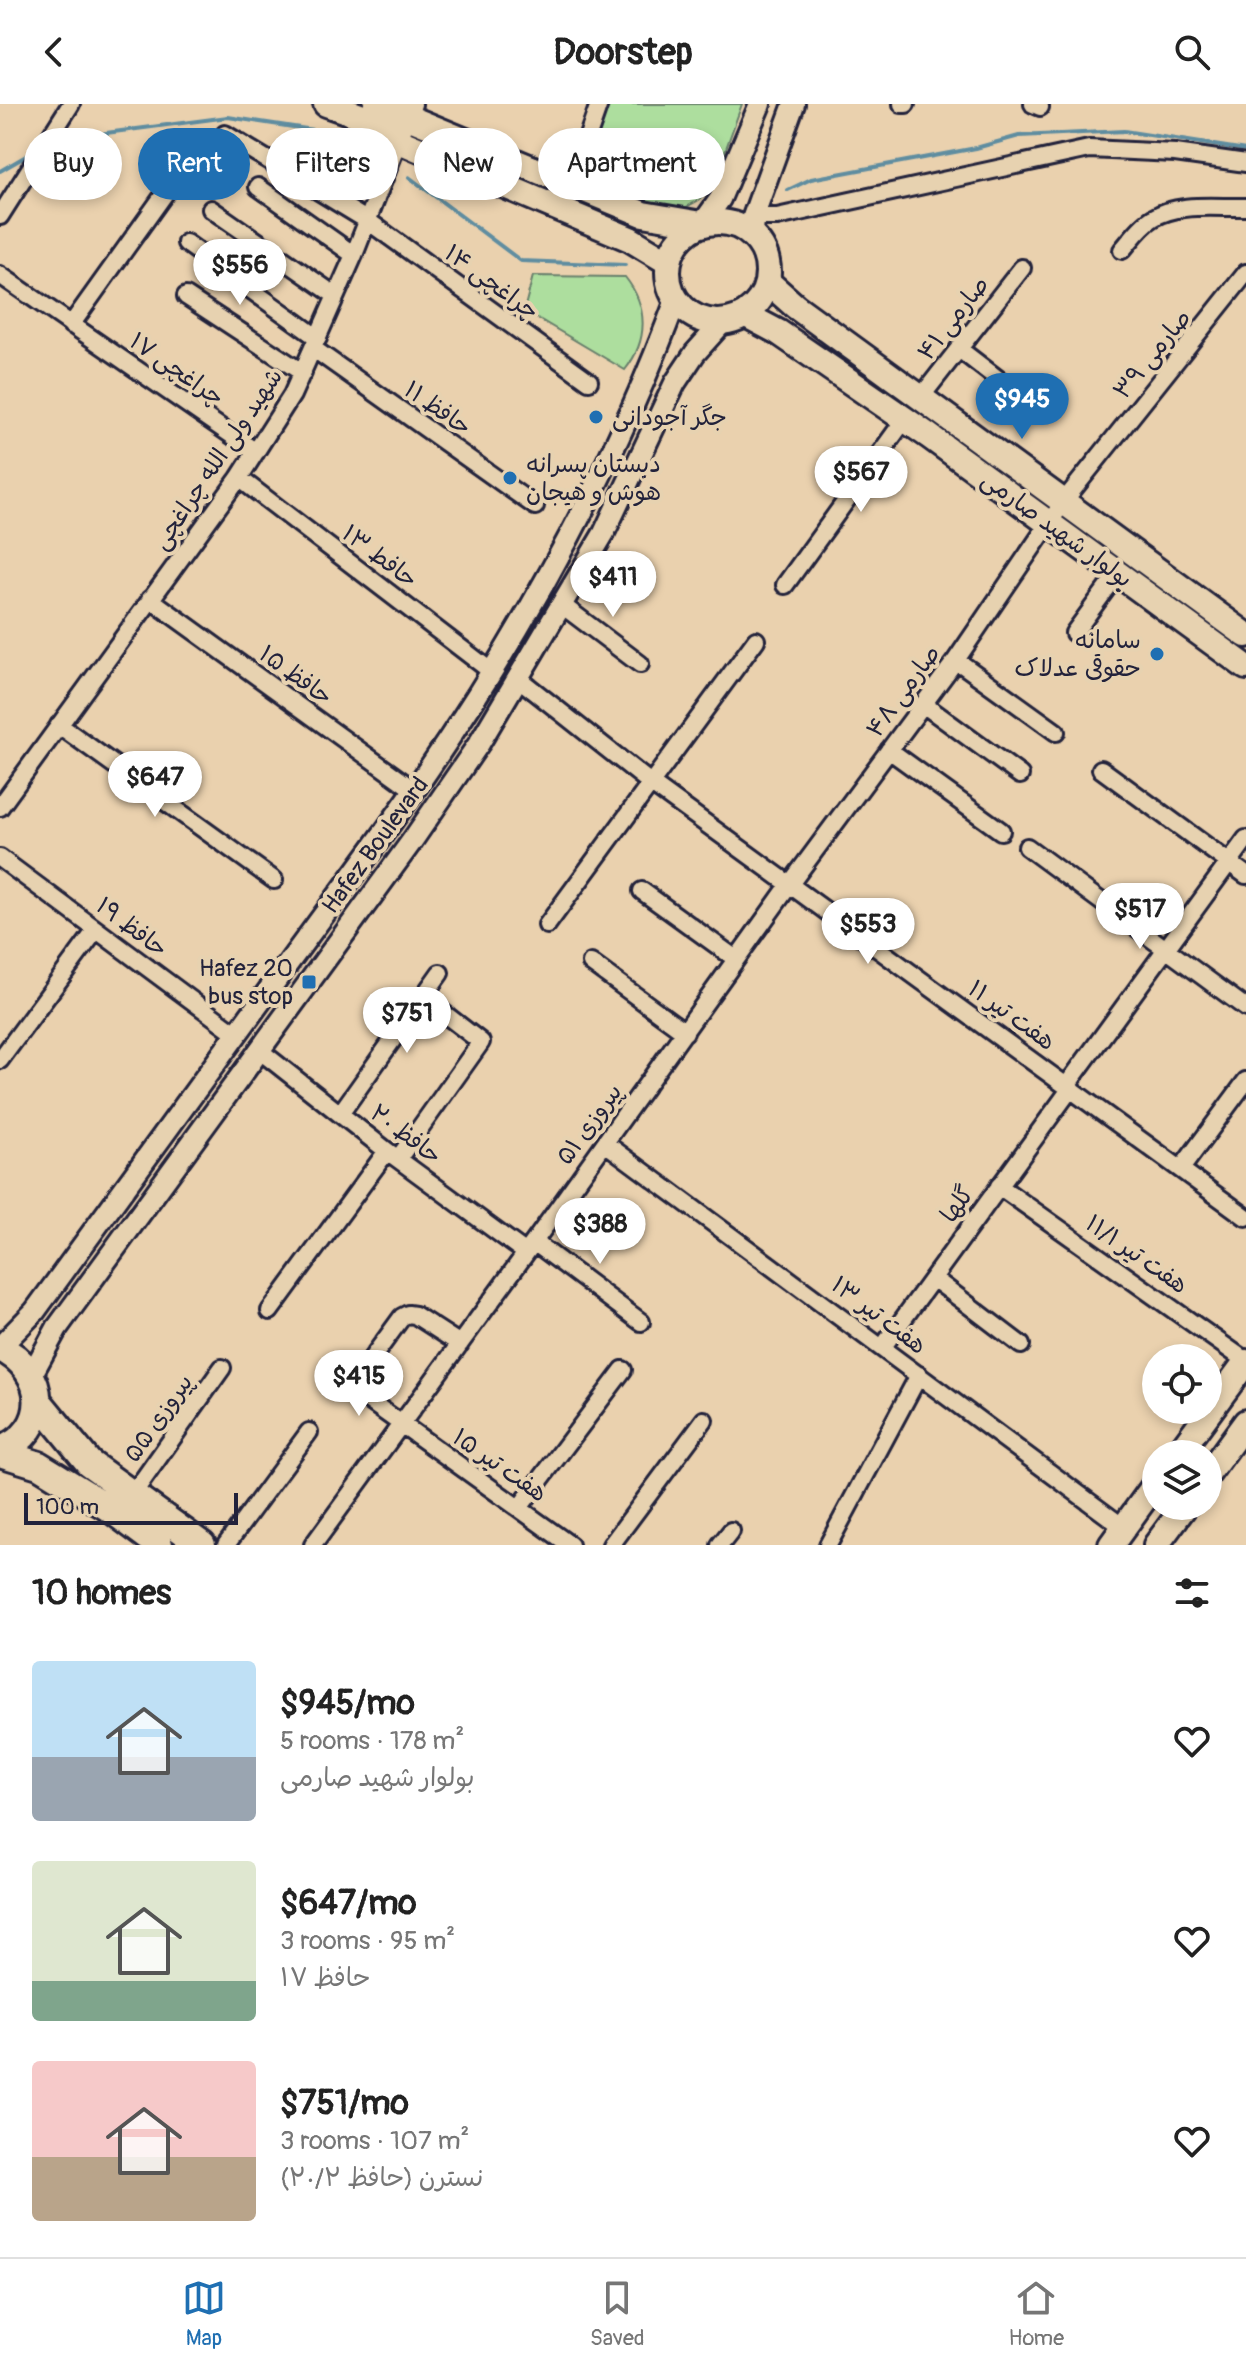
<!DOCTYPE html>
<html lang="en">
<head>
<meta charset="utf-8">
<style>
  :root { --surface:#fff; --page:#f6f6f6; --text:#222; --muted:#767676; --line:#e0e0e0; --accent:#1f6fb2 }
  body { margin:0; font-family:Pangolin,"Playpen Sans Arabic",sans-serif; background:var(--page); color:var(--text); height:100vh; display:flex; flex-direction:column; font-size:30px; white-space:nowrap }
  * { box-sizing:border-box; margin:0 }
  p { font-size:26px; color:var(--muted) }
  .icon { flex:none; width:44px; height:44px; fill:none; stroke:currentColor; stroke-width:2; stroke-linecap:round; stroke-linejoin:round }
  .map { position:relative; height:1441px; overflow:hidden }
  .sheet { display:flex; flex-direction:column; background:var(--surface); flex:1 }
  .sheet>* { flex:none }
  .guide { position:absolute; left:24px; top:24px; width:800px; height:72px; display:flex; gap:16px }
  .tools { position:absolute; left:1142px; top:1240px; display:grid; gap:16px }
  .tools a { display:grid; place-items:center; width:80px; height:80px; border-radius:50%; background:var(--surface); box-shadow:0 4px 12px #0003; font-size:40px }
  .scale { position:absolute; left:24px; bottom:20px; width:214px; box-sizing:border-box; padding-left:8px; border:4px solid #22223b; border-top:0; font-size:22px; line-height:28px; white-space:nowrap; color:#22223b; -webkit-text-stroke:6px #e7d2b0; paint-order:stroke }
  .price { position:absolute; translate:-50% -68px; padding:0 18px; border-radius:28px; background:#fff; color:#222; font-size:26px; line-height:52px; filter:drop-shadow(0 2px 4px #0008) }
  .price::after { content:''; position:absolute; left:50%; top:48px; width:24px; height:18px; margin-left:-12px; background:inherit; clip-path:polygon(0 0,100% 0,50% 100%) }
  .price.current { background:var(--accent); color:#fff }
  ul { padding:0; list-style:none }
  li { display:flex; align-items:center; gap:24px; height:200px; padding:0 32px }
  li span { display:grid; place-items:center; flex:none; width:224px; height:160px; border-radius:8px; color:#555 }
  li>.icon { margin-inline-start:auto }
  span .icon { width:96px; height:96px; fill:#fffc; stroke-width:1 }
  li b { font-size:34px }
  h2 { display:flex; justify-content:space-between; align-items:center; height:96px; padding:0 32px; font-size:34px }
  .tag { padding:0 28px; border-radius:36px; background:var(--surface); box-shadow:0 4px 12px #0003; font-size:28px; line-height:72px }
  .tag.current { background:var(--accent); color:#fff }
  header { display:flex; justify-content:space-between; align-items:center; height:104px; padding:0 32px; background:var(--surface); font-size:36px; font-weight:800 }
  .tab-bar { display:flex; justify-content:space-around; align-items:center; height:112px; border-top:2px solid var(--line); background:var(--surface); font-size:22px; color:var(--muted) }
  .tab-bar a { display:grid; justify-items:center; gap:4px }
  .tab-bar .current { color:var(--accent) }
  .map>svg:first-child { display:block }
</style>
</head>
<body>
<header><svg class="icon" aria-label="back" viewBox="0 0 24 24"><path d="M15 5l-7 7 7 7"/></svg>Doorstep<svg class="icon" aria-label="search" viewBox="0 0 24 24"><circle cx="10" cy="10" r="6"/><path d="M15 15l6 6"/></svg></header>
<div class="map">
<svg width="1246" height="1441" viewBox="0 0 1246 1441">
  <rect width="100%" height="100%" fill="#ead1ae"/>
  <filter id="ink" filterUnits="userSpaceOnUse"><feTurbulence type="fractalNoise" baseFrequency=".0125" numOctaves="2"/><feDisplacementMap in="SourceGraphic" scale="16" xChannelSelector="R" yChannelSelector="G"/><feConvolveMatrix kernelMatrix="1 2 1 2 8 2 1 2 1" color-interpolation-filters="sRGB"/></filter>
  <g filter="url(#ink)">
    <!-- green -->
    <path fill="#adde9e" stroke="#68806c" stroke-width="2" d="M608,0H742L711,86L699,96L672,111L581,75Z
      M533,172L625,173C649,203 648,237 625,266L524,206Z"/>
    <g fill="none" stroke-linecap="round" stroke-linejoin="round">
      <!-- stream -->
      <path stroke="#5e8da0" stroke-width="4" d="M62,41L106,29L228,13L339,30L371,50
        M0,67L33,48
        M409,73L521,157L625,161
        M788,86L811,75L976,44L1019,32L1124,27L1246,46"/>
      <defs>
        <path id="minor" d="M902,0H906
          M1033,0L1040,3
          M225,30L368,117L589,277
          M571,81L599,0
          M258,83L354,151
          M211,105L336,192
          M0,112L71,0
          M753,113H777L1089,45L1175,49L1246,59
          M186,139L318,234
          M1122,146C1131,136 1141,121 1153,114C1178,98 1217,104 1246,103
          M0,171L256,348
          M186,192L303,269
          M71,221L173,78
          M314,245L535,402
          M959,245L1011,285
          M921,293L1022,164
          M239,374L492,568
          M785,481L905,315
          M150,495L414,686
          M562,501L640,560
          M1074,529L1118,469
          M956,556L1056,628
          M519,575L653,681L1246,1113
          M923,600L1020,671
          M59,621L274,776
          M889,646L1001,727
          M1101,665L1246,771
          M0,703L239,374L292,291L354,151L413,0
          M1027,743L1246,904
          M0,754L237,930
          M642,787L736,855
          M547,821L756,536
          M591,859L685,928
          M259,946L387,1047L526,1149
          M0,956L96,826
          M1067,981L1246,735
          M340,1010L440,869
          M605,1039L1123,1423
          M398,1055L481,938L424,894
          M1181,1065L1246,977
          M999,1082L1246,1257
          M534,1138L641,1218
          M933,1174L1021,1241
          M270,1207L387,1047
          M460,1240L415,1211L408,1210L402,1213L356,1276L357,1288L570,1441
          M882,1244L1071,984
          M128,1388L140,1380L222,1264
          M519,1404L623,1266
          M226,1441L309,1328
          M313,1441L526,1149L790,780L956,556L1064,397L1246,169
          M611,1441L704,1316
          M720,1441L731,1427
          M828,1441L919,1271"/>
        <path id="tertiary" d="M702,120L720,95L760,0
          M752,130L753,113L794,0
          M0,1243L35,1207C119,1091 203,976 287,861C330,802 374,744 415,685C520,533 612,369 676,196
          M32,1270L57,1224L412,737L480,638L604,429L675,279L695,249L722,219"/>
        <path id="secondary" d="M326,0L366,14L399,37L630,135L668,158
          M376,0L643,110L702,120
          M668 168a50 50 0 1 1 100 0a50 50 0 1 1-100 0Z
          M768,178L795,202L1246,531
          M746,211L778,228L929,332L1246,563
          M1178,1350L1246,1258
          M1208,1370L1246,1318
          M1111,1441L1156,1379
          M1156,1441L1185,1402"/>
        <path id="primary" d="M0,1244C48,1266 52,1327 0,1346
          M38,1297L89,1359L202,1441
          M0,1349L39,1361L112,1406L159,1441"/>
      </defs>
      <!-- minor casing -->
      <use href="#minor" stroke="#22223b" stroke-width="22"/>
      <!-- tertiary casing -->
      <use href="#tertiary" stroke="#22223b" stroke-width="26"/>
      <!-- secondary casing -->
      <use href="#secondary" stroke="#22223b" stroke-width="30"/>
      <!-- primary casing -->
      <use href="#primary" stroke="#22223b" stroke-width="32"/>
      <!-- minor -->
      <use href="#minor" stroke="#e7d2b0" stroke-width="16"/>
      <!-- tertiary -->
      <use href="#tertiary" stroke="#e7d2b0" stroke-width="20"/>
      <!-- secondary -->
      <use href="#secondary" stroke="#e7d2b0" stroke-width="24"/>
      <!-- primary -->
      <use href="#primary" stroke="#e7d2b0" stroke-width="26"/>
    </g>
  </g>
  <!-- markers -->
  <g fill="#1f6fb2" stroke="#e7d2b0" stroke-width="3">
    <circle cx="596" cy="313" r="8"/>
    <circle cx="510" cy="374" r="8"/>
    <circle cx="1157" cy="550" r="8"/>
    <rect x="301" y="870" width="16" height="16" rx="4"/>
  </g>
  <g text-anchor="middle" stroke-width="8" stroke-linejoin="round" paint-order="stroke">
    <!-- street labels -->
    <g font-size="24" fill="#22223b" stroke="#e7d2b0">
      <text transform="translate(492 178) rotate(36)" y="8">چراغچی ۱۴</text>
      <text transform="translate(953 214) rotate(-52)" y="8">صارمی ۴۱</text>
      <text transform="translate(1152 250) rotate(-51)" y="8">صارمی ۳۹</text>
      <text transform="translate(177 265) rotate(35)" y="8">چراغچی ۱۷</text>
      <text transform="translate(438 304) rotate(35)" y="8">حافظ ۱۱</text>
      <text transform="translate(217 355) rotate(-56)" y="8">شهید ولی الله چراغچی</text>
      <text transform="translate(1057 425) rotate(36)" y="8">بولوار شهید صارمی</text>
      <text transform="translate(380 452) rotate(37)" y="8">حافط ۱۳</text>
      <text transform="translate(296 571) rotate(36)" y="8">حافظ ۱۵</text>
      <text transform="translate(903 587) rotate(-54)" y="8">صارمی ۴۸</text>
      <text transform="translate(375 741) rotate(-54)" y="8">Hafez Boulevard</text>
      <text transform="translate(132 823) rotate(37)" y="8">حافظ ۱۹</text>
      <text transform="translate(1012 911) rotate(36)" y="8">هفت تیر ۱۱</text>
      <text transform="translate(589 1020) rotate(-54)" y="8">پیروزی ۵۱</text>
      <text transform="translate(406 1030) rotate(37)" y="8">حافظ ۲۰</text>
      <text transform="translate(957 1100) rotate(-54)" y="8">گلها</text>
      <text transform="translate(1137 1150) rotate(35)" y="8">هفت تیر ۱۱/۱</text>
      <text transform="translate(879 1211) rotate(37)" y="8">هفت تیر ۱۳</text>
      <text transform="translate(158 1314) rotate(-55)" y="8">پیروزی ۵۵</text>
      <text transform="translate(500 1361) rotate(35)" y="8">هفت تیر ۱۵</text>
    </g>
    <!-- poi labels -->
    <g font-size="24" fill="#22223b" stroke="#e7d2b0" text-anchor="start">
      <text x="612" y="321">جگر آجودانی</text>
      <text x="526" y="368">دبستان پسرانه<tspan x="526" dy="28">هوش و هیجان</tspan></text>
      <text x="1141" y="544" text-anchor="end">سامانه<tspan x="1141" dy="28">حقوقی عدلاک</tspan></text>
      <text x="293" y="872" text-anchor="end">Hafez 20<tspan x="293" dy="28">bus stop</tspan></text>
    </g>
  </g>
</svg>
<div class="tools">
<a><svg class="icon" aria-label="locate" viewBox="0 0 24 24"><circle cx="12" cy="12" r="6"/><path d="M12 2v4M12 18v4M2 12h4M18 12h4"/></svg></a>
<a><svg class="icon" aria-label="layers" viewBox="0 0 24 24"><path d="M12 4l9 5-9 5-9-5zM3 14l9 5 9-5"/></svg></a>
</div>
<div class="scale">100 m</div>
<b class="price" style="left:240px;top:203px">$556</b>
<b class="price current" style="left:1022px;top:337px">$945</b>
<b class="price" style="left:861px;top:410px">$567</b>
<b class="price" style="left:613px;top:515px">$411</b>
<b class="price" style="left:155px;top:715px">$647</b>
<b class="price" style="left:1140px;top:847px">$517</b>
<b class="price" style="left:868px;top:862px">$553</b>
<b class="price" style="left:407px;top:951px">$751</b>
<b class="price" style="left:600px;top:1162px">$388</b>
<b class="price" style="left:359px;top:1314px">$415</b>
<div class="guide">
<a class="tag">Buy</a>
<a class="tag current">Rent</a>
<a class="tag">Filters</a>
<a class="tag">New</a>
<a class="tag">Apartment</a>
</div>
</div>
<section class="sheet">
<h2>10 homes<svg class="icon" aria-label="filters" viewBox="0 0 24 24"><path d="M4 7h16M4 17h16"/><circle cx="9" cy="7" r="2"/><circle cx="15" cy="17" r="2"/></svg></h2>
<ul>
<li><span style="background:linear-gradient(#bfe0f5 60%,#9aa5b1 0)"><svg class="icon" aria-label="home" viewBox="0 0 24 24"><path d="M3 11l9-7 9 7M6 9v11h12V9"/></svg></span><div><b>$945/mo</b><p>5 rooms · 178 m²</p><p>بولوار شهید صارمی</p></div><svg class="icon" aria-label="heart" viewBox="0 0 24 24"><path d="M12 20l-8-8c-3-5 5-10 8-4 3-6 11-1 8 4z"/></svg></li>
<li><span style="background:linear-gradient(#dfe7d0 75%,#7fa58c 0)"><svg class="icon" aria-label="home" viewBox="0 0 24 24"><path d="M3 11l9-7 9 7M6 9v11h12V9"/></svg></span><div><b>$647/mo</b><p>3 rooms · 95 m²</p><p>حافظ ۱۷</p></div><svg class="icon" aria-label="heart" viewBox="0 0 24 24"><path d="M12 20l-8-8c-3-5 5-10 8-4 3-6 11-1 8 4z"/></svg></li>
<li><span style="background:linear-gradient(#f6c9c9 60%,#b9a48a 0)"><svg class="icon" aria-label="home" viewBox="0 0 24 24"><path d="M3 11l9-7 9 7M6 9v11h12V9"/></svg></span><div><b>$751/mo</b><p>3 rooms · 107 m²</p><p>نسترن (حافظ ۲۰/۲)</p></div><svg class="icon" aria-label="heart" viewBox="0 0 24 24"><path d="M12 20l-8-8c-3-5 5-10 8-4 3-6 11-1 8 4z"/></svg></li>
</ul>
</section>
<nav class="tab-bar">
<a class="current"><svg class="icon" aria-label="map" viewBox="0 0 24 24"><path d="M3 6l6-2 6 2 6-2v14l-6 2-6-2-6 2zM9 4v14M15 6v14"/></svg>Map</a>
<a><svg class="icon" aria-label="saved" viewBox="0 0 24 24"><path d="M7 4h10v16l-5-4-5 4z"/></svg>Saved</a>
<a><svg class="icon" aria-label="home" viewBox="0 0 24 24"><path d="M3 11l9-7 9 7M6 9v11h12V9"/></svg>Home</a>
</nav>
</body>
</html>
